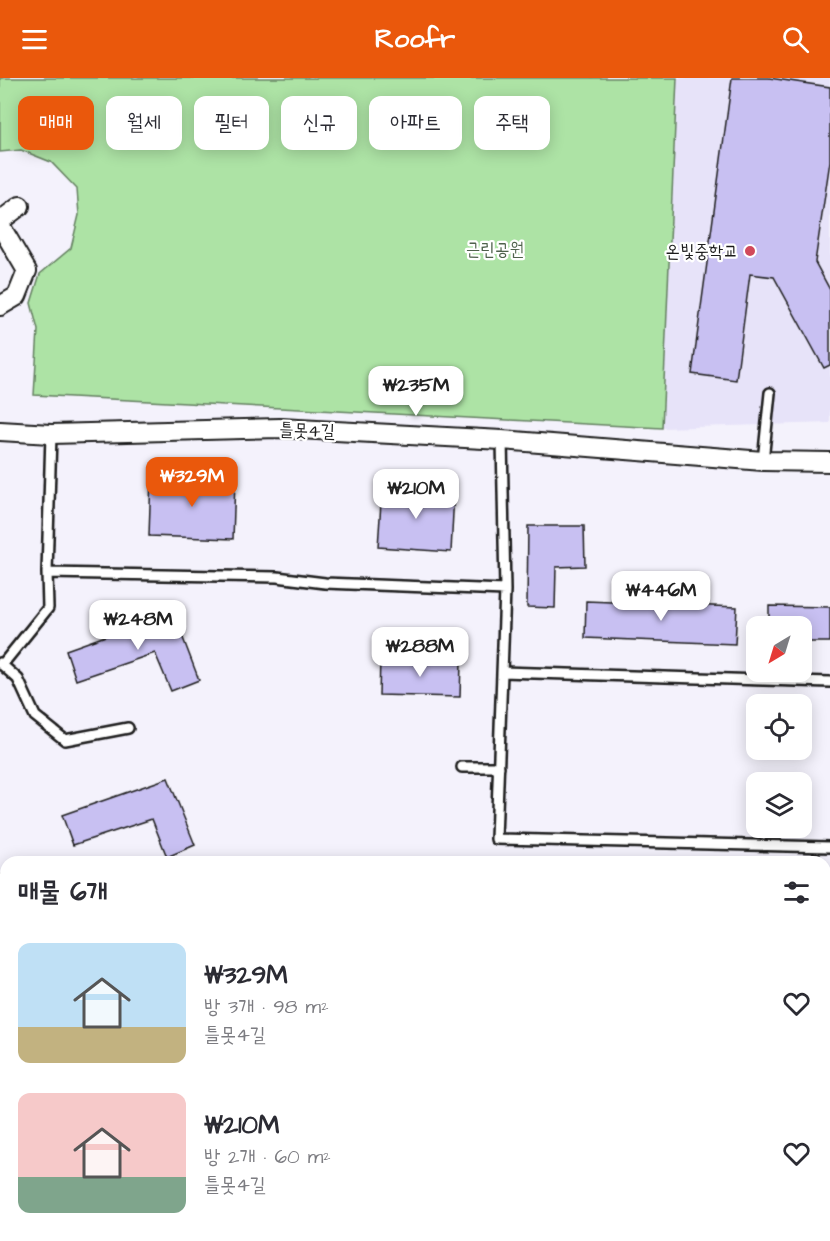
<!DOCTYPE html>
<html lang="ko">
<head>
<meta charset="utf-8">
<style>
  :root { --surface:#fff; --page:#f7f7f7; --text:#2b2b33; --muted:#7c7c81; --accent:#ea580c }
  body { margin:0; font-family:"Architects Daughter","Poor Story",sans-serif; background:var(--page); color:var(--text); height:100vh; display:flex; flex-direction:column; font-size:22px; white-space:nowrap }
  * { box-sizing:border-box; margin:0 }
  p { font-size:20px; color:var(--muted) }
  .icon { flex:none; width:33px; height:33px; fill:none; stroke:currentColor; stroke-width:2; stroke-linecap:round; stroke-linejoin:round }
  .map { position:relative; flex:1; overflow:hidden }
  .sheet { position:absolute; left:0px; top:778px; width:831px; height:386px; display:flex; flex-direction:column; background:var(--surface); border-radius:18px 18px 0 0; box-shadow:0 3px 15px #0003 }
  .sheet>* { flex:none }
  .top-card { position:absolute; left:18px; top:18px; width:795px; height:54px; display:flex; gap:12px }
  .needle { width:39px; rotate:218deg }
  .tools { position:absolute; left:746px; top:538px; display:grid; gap:12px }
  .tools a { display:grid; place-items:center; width:66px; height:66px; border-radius:12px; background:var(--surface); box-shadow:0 3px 15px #0003; font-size:30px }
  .price { position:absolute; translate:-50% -51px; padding:0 14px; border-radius:12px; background:#fff; color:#222; font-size:20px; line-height:39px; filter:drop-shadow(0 2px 3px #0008) }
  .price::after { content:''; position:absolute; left:50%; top:36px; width:18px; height:14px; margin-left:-9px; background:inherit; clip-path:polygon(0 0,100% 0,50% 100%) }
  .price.selected { background:var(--accent); color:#fff }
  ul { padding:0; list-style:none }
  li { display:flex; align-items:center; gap:18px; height:150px; padding:0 18px }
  li span { display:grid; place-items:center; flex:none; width:168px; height:120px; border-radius:12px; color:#555 }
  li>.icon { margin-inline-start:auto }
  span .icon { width:72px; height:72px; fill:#fffc; stroke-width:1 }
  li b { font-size:26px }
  h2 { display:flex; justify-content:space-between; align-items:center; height:72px; padding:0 18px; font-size:26px }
  .chip { padding:0 21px; border-radius:12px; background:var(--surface); box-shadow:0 3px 15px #0003; font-size:21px; line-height:54px }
  .chip.selected { background:var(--accent); color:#fff }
  header { display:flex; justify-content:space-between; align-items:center; height:78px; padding:0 18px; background:var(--accent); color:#fff; font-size:27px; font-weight:700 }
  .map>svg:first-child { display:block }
</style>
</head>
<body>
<header><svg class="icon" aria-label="menu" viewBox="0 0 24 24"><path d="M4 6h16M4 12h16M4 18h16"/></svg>Roofr<svg class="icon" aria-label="search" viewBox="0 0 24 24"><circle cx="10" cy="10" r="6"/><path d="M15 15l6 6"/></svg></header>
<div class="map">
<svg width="830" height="1163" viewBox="0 0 830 1163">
  <rect width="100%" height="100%" fill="#f4f2fc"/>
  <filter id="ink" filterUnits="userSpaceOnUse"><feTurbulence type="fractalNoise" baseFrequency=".0167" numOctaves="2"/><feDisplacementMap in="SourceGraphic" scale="12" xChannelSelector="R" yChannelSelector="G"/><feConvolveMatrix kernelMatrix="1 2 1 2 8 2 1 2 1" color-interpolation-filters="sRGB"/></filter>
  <g filter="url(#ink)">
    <!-- built -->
    <path fill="#e7e3f9" d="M677,0H830V345L662,350Z"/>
    <!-- green -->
    <path fill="#ade3a5" stroke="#648060" stroke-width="1.5" d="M0,0H677L662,350L34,317L38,252L31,225L40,196L71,170L79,137L77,111L51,84L21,72L0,74Z"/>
    <!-- building -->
    <path fill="#c8c0f2" stroke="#1c1c1c" stroke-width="1.5" d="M732,0H769L830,9V83L815,184L830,212V287L824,290L774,199L750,196L736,302L692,296Z
      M151,398L235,401L233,461L149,458Z
      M382,410L454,415L451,474L378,469Z
      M528,448H584L585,488L556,489L555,530L527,529Z
      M586,523L737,529L735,566L585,560Z
      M769,528L830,529V564H801V549H769Z
      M173,534L199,602L171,613L155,575L76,602L66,572Z
      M380,582L461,584L460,619L379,617Z
      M168,700L195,767L167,779L152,741L73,767L62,737Z
      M825,799H830V834H825Z"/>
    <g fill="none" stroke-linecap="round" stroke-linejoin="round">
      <defs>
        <path id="lane" d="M51,356L47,495L277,499L325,505L505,512L502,362
          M763,383L770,315
          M505,512L496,761L830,769
          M0,585L18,601L35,638L65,662L128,650
          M2,587L48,530L47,495
          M502,594L830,604
          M462,689H499"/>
        <path id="street" d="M0,143L20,128
          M0,147L27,193L17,218L0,228
          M0,353L51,356L280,350L502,362L763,383L830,384
          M0,919L6,923
          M825,1044L830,1045
          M6,1067L3,1080L6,1083
          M0,1124L6,1113
          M85,1163L86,1158"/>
        <path id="secondary" d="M0,811L6,813
          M0,852L6,854
          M825,961L830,962
          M825,991H830"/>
      </defs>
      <!-- lane casing -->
      <use href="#lane" stroke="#1c1c1c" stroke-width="14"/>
      <!-- street casing -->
      <use href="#street" stroke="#1c1c1c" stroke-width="22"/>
      <!-- secondary casing -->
      <use href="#secondary" stroke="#1c1c1c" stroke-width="30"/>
      <!-- lane -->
      <use href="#lane" stroke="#fff" stroke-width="9"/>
      <!-- street -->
      <use href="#street" stroke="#fff" stroke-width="18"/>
      <!-- secondary -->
      <use href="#secondary" stroke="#fff" stroke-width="26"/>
    </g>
  </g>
  <!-- markers -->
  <circle fill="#d1495b" stroke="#fff" stroke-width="2" cx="750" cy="173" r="6"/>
  <g text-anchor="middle" stroke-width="4.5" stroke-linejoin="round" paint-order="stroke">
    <!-- park labels -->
    <g font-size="18" fill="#4f624c" stroke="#fff">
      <text x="495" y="177">근린공원</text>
    </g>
    <!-- poi labels -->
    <g font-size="18" fill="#1c1c1c" stroke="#fff" text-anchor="end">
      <text x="738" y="179">온빛중학교</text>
    </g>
    <!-- street labels -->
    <g font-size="18" fill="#1c1c1c" stroke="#fff">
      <text transform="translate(307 352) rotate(2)" y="6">틀못4길</text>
    </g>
  </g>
</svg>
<div class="tools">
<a><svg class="needle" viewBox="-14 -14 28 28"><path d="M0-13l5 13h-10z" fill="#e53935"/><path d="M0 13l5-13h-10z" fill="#7c7c81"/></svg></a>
<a><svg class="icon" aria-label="locate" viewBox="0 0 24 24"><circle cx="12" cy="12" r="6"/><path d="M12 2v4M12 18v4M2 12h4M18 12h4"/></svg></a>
<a><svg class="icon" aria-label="layers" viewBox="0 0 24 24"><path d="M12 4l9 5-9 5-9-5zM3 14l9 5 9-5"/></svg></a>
</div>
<b class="price" style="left:416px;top:339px">₩235M</b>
<b class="price selected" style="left:192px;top:430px">₩329M</b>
<b class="price" style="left:416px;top:442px">₩210M</b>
<b class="price" style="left:661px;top:544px">₩446M</b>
<b class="price" style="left:138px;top:573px">₩248M</b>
<b class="price" style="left:420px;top:600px">₩288M</b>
<div class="top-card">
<a class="chip selected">매매</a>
<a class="chip">월세</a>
<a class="chip">필터</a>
<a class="chip">신규</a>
<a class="chip">아파트</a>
<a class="chip">주택</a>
</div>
<section class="sheet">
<h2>매물 6개<svg class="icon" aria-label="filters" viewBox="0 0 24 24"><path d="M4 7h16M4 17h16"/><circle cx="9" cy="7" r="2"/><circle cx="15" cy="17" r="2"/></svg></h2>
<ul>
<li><span style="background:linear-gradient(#bfe0f5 70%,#c2b280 0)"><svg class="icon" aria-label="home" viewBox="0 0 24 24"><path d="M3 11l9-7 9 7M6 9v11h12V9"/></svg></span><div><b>₩329M</b><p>방 3개 · 98 m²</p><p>틀못4길</p></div><svg class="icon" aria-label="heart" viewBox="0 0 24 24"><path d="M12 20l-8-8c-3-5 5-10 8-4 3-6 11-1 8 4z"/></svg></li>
<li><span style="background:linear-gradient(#f6c9c9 70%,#7fa58c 0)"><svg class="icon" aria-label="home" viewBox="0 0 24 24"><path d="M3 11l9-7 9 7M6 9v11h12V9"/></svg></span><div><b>₩210M</b><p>방 2개 · 60 m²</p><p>틀못4길</p></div><svg class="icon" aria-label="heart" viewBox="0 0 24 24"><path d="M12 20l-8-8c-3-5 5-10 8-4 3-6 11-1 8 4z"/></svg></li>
</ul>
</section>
</div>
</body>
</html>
